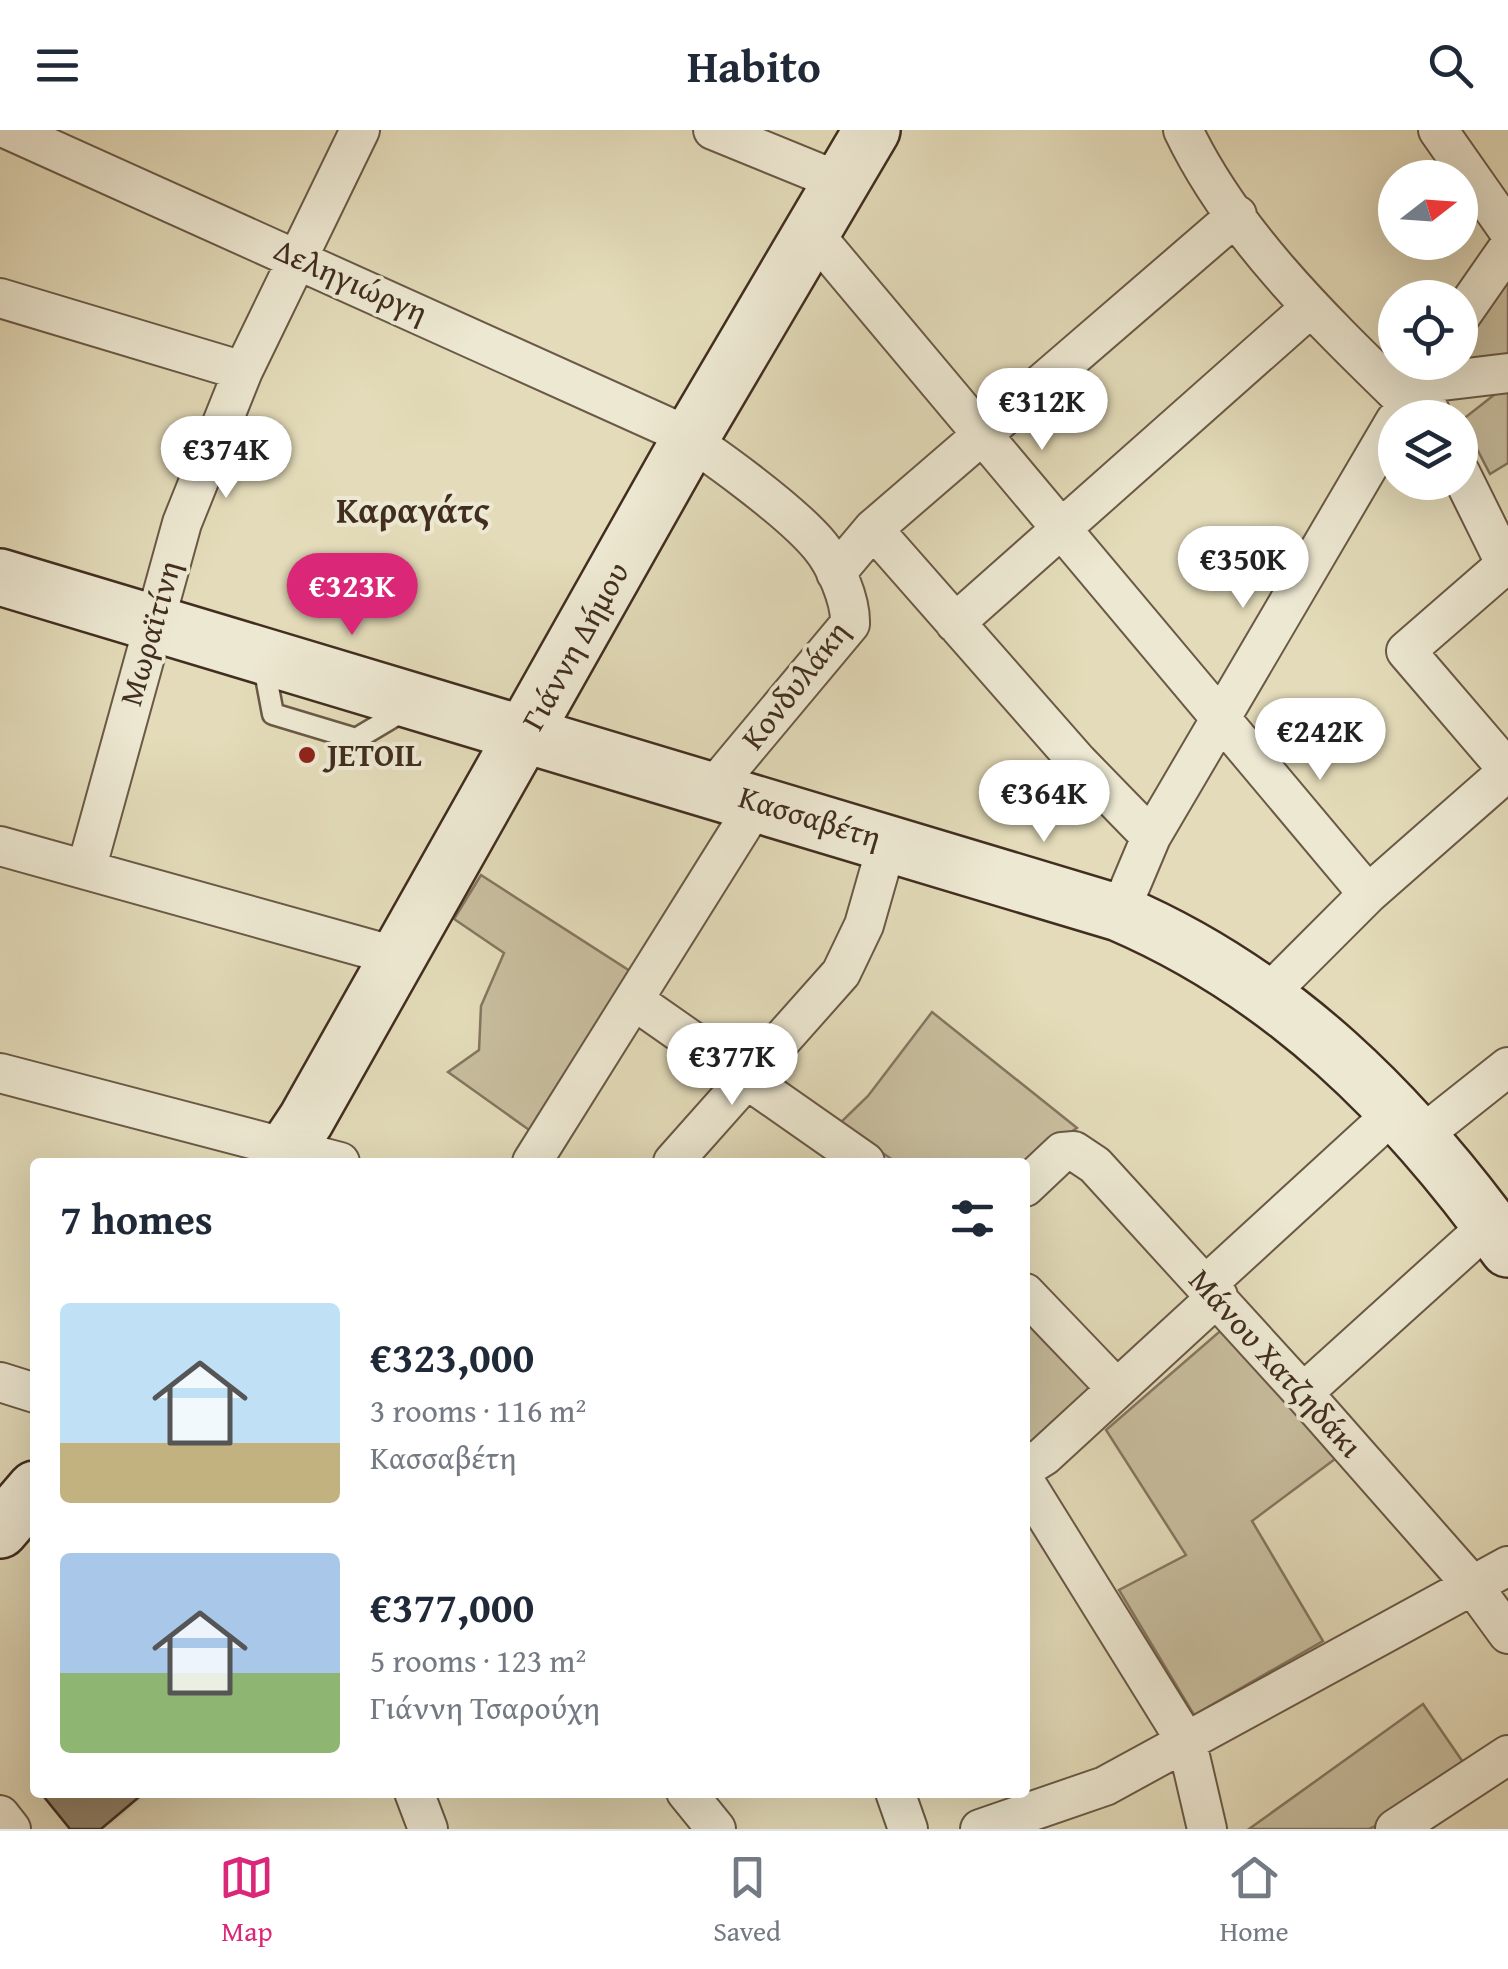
<!DOCTYPE html>
<html lang="en">
<head>
<meta charset="utf-8">
<style>
  :root { --surface:#fff; --page:#f2f2f3; --text:#1f2937; --muted:#747a83; --line:#e0e1e3; --accent:#db2777 }
  body { margin:0; font-family:"Gentium Book Plus",serif; background:var(--page); color:var(--text); height:100vh; display:flex; flex-direction:column; font-size:38px; white-space:nowrap }
  * { box-sizing:border-box; margin:0 }
  p { font-size:32px; color:var(--muted) }
  .icon { flex:none; width:55px; height:55px; fill:none; stroke:currentColor; stroke-width:2; stroke-linecap:round; stroke-linejoin:round }
  .map { position:relative; flex:1; overflow:hidden }
  .drawer { position:absolute; left:30px; top:1028px; width:1000px; height:640px; display:flex; flex-direction:column; background:var(--surface); border-radius:10px; box-shadow:0 10px 40px #0002 }
  .drawer>* { flex:none }
  .needle { width:65px; rotate:73deg }
  .tools { position:absolute; left:1378px; top:30px; display:grid; gap:20px }
  .tools a { display:grid; place-items:center; width:100px; height:100px; border-radius:50%; background:var(--surface); box-shadow:0 10px 40px #0002; font-size:50px }
  .price { position:absolute; translate:-50% -85px; padding:0 22px; border-radius:35px; background:#fff; color:#222; font-size:32px; line-height:65px; filter:drop-shadow(0 2px 5px #0008) }
  .price::after { content:''; position:absolute; left:50%; top:60px; width:30px; height:22px; margin-left:-15px; background:inherit; clip-path:polygon(0 0,100% 0,50% 100%) }
  .price.selected { background:var(--accent); color:#fff }
  ul { padding:0; list-style:none }
  li { display:flex; align-items:center; gap:30px; height:250px; padding:0 30px }
  li span { display:grid; place-items:center; flex:none; width:280px; height:200px; border-radius:10px; color:#555 }
  li>.icon { margin-inline-start:auto }
  span .icon { width:120px; height:120px; fill:#fffc; stroke-width:1 }
  li b { font-size:42px }
  h2 { display:flex; justify-content:space-between; align-items:center; height:120px; padding:0 30px; font-size:42px }
  header { display:flex; justify-content:space-between; align-items:center; height:130px; padding:0 30px; background:var(--surface); font-size:45px; font-weight:700 }
  .tabs { display:flex; justify-content:space-around; align-items:center; height:140px; border-top:2px solid var(--line); background:var(--surface); font-size:28px; color:var(--muted) }
  .tabs a { display:grid; justify-items:center; gap:5px }
  .tabs .selected { color:var(--accent) }
  .map>svg:first-child { display:block }
</style>
</head>
<body>
<header><svg class="icon" aria-label="menu" viewBox="0 0 24 24"><path d="M4 6h16M4 12h16M4 18h16"/></svg>Habito<svg class="icon" aria-label="search" viewBox="0 0 24 24"><circle cx="10" cy="10" r="6"/><path d="M15 15l6 6"/></svg></header>
<div class="map">
<svg width="1508" height="1699" viewBox="0 0 1508 1699">
  <defs>
    <filter id="shadow"><feDropShadow dx="9" dy="-9" stdDeviation="2.5" flood-color="#0004"/></filter>
  </defs>
  <rect width="100%" height="100%" fill="#e3dbb9"/>
  <filter id="stains"><feTurbulence type="fractalNoise" baseFrequency=".002" numOctaves="4"/><feColorMatrix values="0 0 0 0 .2 0 0 0 0 .09 0 0 0 0 .02 0 0 0 .5 -.17"/></filter>
  <radialGradient id="worn" r=".72"><stop offset=".6" stop-color="#630" stop-opacity="0"/><stop offset="1" stop-color="#630" stop-opacity=".3"/></radialGradient>
  <!-- green -->
  <path fill="#c8be9f" stroke="#857660" stroke-width="2.5" d="M1508,148V229L1460,230V221Z
    M1508,260V333L1490,344L1462,290L1499,261Z
    M481,745L633,843L532,1002L448,942L479,920L481,876L504,823L454,789Z
    M932,882L1077,998L1025,1032H896L839,994L868,966Z
    M1025,1189L1094,1259L1025,1323Z
    M1226,1196L1335,1329L1252,1391L1323,1511L1194,1585L1119,1460L1186,1425L1106,1300Z
    M1423,1574L1467,1638L1401,1685L1369,1699H1249Z"/>
  <!-- building -->
  <path fill="#968870" stroke="#422e20" stroke-width="2.5" filter="url(#shadow)" d="M40,1662H145L101,1699H70Z"/>
  <g fill="none" stroke-linecap="round" stroke-linejoin="round">
    <defs>
      <path id="lane" d="M263,531L273,584L356,609L408,578"/>
      <path id="street" d="M9,0L668,297C707,319 792,382 820,416C835,434 851,470 850,494L713,658
        M713,0L843,53
        M1183,0C1233,105 1324,192 1406,272
        M1438,0L1508,100
        M813,103L1368,764
        M0,168L243,241
        M1460,187L1508,118
        M1433,288L1417,254L1508,243
        M1460,342L1508,439
        M873,399L1078,632L1151,707
        M1506,434L1406,521L1508,640
        M836,443L873,399L1237,85
        M955,493L1310,178
        M0,716L395,826
        M86,740L182,393L243,241L360,0
        M1119,783L1151,707L1395,291
        M1266,866L1368,764L1508,641
        M635,871L865,1032
        M0,943L340,1032
        M1421,1006L1508,937
        M532,1032L758,671
        M673,1032L841,843L864,795L888,711
        M1025,1057L1062,1022L1074,1021L1095,1035L1303,1263L1473,1456L1508,1504
        M1207,1154L1398,979
        M1025,1163L1117,1259
        M0,1252L35,1263
        M1303,1263L1490,1094
        M1025,1338L1044,1326L1218,1166
        M1025,1352L1187,1613L1207,1699
        M414,1662L428,1699
        M686,1662L716,1699
        M895,1662L908,1699
        M0,1685L11,1699
        M980,1699L1105,1656L1508,1436
        M1395,1699L1508,1625"/>
      <path id="secondary" d="M0,447L1119,783C1284,854 1405,976 1508,1119
        M278,1032L306,990L690,309L872,0
        M0,1400L35,1359"/>
    </defs>
    <!-- lane casing -->
    <use href="#lane" stroke="#6a5946" stroke-width="25"/>
    <!-- street casing -->
    <use href="#street" stroke="#6a5946" stroke-width="42"/>
    <!-- secondary casing -->
    <use href="#secondary" stroke="#422e20" stroke-width="60"/>
    <!-- lane -->
    <use href="#lane" stroke="#ede8d2" stroke-width="20"/>
    <!-- street -->
    <use href="#street" stroke="#ede8d2" stroke-width="38"/>
    <!-- secondary -->
    <use href="#secondary" stroke="#ede8d2" stroke-width="55"/>
  </g>
  <!-- markers -->
  <circle fill="#8f2418" stroke="#ede8d2" stroke-width="4" cx="307" cy="625" r="10"/>
  <g text-anchor="middle" stroke-width="8" stroke-linejoin="round" paint-order="stroke">
    <!-- street labels -->
    <g font-size="32" fill="#422e20" stroke="#ede8d2">
      <text transform="translate(351 151) rotate(24)" y="11">Δεληγιώργη</text>
      <text transform="translate(150 503) rotate(-74)" y="11">Μωραϊτίνη</text>
      <text transform="translate(575 516) rotate(-61)" y="11">Γιάννη Δήμου</text>
      <text transform="translate(795 555) rotate(-52)" y="11">Κονδυλάκη</text>
      <text transform="translate(810 687) rotate(17)" y="11">Κασσαβέτη</text>
      <text transform="translate(1276 1233) rotate(48)" y="11">Μάνου Χατζηδάκι</text>
    </g>
    <!-- poi labels -->
    <g font-size="32" font-weight="bold" fill="#422e20" stroke="#ede8d2" text-anchor="start">
      <text x="327" y="636">JETOIL</text>
    </g>
    <!-- neighbourhood labels -->
    <g font-size="35" font-weight="bold" fill="#422e20" stroke="#ede8d2">
      <text x="413" y="392">Καραγάτς</text>
    </g>
  </g>
  <rect width="100%" height="100%" filter="url(#stains)"/>
  <rect width="100%" height="100%" fill="url(#worn)"/>
</svg>
<div class="tools">
<a><svg class="needle" viewBox="-14 -14 28 28"><path d="M0-13l5 13h-10z" fill="#e53935"/><path d="M0 13l5-13h-10z" fill="#747a83"/></svg></a>
<a><svg class="icon" aria-label="locate" viewBox="0 0 24 24"><circle cx="12" cy="12" r="6"/><path d="M12 2v4M12 18v4M2 12h4M18 12h4"/></svg></a>
<a><svg class="icon" aria-label="layers" viewBox="0 0 24 24"><path d="M12 4l9 5-9 5-9-5zM3 14l9 5 9-5"/></svg></a>
</div>
<b class="price" style="left:1042px;top:323px">€312K</b>
<b class="price" style="left:226px;top:371px">€374K</b>
<b class="price" style="left:1243px;top:481px">€350K</b>
<b class="price selected" style="left:352px;top:508px">€323K</b>
<b class="price" style="left:1320px;top:653px">€242K</b>
<b class="price" style="left:1044px;top:715px">€364K</b>
<b class="price" style="left:732px;top:978px">€377K</b>
<section class="drawer">
<h2>7 homes<svg class="icon" aria-label="filters" viewBox="0 0 24 24"><path d="M4 7h16M4 17h16"/><circle cx="9" cy="7" r="2"/><circle cx="15" cy="17" r="2"/></svg></h2>
<ul>
<li><span style="background:linear-gradient(#bfe0f5 70%,#c2b280 0)"><svg class="icon" aria-label="home" viewBox="0 0 24 24"><path d="M3 11l9-7 9 7M6 9v11h12V9"/></svg></span><div><b>€323,000</b><p>3 rooms · 116 m²</p><p>Κασσαβέτη</p></div></li>
<li><span style="background:linear-gradient(#a9c7e8 60%,#8fb573 0)"><svg class="icon" aria-label="home" viewBox="0 0 24 24"><path d="M3 11l9-7 9 7M6 9v11h12V9"/></svg></span><div><b>€377,000</b><p>5 rooms · 123 m²</p><p>Γιάννη Τσαρούχη</p></div></li>
</ul>
</section>
</div>
<nav class="tabs">
<a class="selected"><svg class="icon" aria-label="map" viewBox="0 0 24 24"><path d="M3 6l6-2 6 2 6-2v14l-6 2-6-2-6 2zM9 4v14M15 6v14"/></svg>Map</a>
<a><svg class="icon" aria-label="saved" viewBox="0 0 24 24"><path d="M7 4h10v16l-5-4-5 4z"/></svg>Saved</a>
<a><svg class="icon" aria-label="home" viewBox="0 0 24 24"><path d="M3 11l9-7 9 7M6 9v11h12V9"/></svg>Home</a>
</nav>
</body>
</html>
